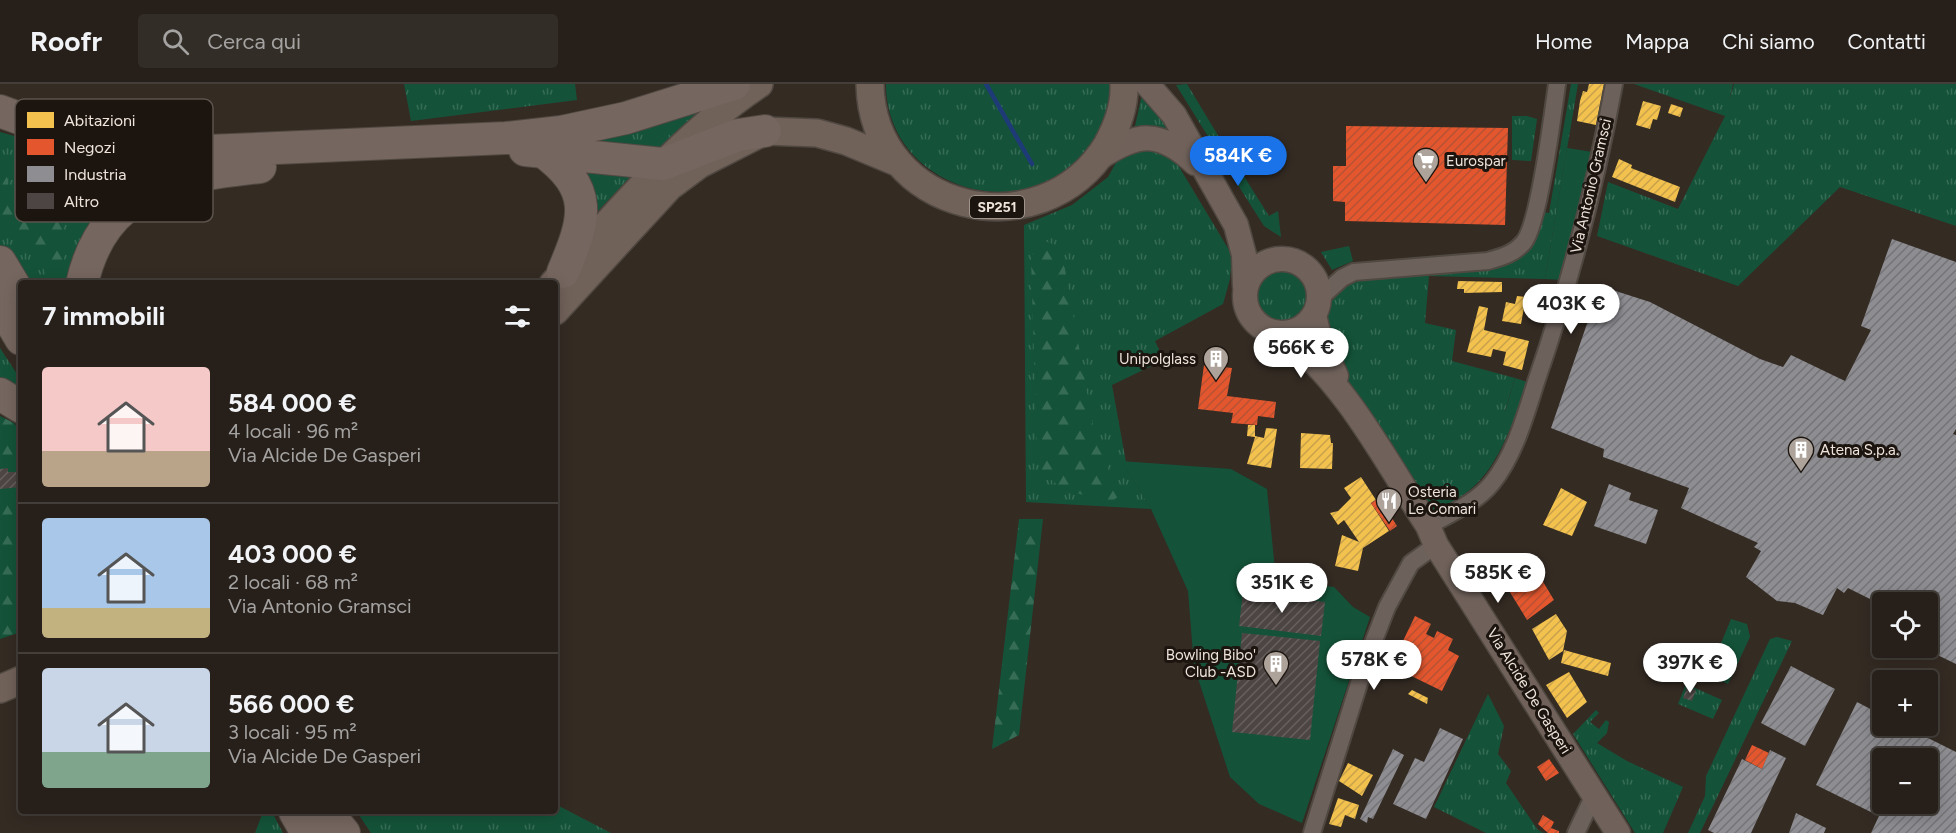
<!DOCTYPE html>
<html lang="it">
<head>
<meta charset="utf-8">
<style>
  :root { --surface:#27201a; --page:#332d27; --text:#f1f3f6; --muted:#a4a3a2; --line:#433e39; --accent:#1a73e8 }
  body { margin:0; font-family:Figtree,sans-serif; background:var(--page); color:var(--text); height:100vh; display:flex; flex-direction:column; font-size:22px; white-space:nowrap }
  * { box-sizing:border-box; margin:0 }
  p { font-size:20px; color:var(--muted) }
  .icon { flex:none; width:33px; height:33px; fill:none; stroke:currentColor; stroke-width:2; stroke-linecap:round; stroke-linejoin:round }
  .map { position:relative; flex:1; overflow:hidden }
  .sheet { position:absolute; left:18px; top:196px; width:540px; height:534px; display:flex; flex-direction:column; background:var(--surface); border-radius:6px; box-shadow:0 3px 15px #0003,0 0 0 2px var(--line) }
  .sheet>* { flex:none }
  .buttons { position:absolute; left:1872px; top:508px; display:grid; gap:12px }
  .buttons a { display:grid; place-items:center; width:66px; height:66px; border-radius:6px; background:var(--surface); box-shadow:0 3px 15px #0003,0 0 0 2px var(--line); font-size:30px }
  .price { position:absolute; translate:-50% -51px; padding:0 14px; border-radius:21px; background:#fff; color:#222; font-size:20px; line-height:39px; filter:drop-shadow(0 2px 3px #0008) }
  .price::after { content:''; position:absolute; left:50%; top:36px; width:18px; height:14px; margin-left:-9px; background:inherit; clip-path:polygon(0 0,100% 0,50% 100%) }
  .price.current { background:var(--accent); color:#fff }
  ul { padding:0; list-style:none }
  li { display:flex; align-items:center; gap:18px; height:150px; padding:0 24px }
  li+li { border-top:2px solid var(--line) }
  li span { display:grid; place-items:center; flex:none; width:168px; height:120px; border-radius:6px; color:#555 }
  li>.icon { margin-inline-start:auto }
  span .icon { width:72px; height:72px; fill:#fffc; stroke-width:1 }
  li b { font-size:26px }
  h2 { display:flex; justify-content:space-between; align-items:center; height:72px; padding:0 24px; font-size:26px }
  header { display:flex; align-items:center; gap:36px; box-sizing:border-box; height:84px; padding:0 30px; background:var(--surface); border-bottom:2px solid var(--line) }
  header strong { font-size:28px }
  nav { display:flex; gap:33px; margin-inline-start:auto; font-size:21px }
  .search { width:420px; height:54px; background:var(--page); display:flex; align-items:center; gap:15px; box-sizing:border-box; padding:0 21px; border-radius:6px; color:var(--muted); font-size:22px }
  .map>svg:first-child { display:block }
</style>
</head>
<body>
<header>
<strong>Roofr</strong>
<div class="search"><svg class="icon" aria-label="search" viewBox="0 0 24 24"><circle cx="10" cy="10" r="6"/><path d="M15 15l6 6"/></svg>Cerca qui</div>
<nav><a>Home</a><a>Mappa</a><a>Chi siamo</a><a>Contatti</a></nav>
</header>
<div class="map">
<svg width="1956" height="749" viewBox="0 0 1956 749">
  <defs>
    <pattern id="grass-tufts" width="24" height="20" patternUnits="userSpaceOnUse" patternTransform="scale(1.5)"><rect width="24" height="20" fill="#145339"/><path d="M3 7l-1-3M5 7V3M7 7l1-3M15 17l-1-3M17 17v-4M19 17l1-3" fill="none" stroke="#366c55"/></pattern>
    <pattern id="forest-firs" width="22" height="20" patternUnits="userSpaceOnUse" patternTransform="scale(1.5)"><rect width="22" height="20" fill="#145339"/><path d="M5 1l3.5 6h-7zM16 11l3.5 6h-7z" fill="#366c55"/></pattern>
    <pattern id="homes-hatch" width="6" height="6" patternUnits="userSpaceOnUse" patternTransform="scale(1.5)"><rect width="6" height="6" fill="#f2c14e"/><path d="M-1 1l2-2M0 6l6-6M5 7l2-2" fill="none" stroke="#c7a24b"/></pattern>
    <pattern id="shops-hatch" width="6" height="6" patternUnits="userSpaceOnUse" patternTransform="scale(1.5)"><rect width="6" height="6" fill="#e4572e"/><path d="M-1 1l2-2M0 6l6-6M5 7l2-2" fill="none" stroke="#b55134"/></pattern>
    <pattern id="industry-hatch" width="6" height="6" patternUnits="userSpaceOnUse" patternTransform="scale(1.5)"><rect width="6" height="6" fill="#8d8d92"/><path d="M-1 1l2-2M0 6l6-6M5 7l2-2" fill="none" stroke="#747376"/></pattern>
    <pattern id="building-hatch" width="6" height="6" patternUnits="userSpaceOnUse" patternTransform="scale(1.5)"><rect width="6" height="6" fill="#4c4543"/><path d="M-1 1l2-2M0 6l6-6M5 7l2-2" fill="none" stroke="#66605e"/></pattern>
  </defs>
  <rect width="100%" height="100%" fill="#342b23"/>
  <!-- grass -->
  <path fill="url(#grass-tufts)" d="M404,0H575L577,16L411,37Z
    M886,0H1111C1111,21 1103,42 1091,60C1033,148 886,107 886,0Z
    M1187,0L1231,73L1224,78L1176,1Z
    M1571,0H1578L1545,195L1429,192L1425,239L1456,246L1452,277L1515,294L1505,327L1516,331C1496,378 1483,408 1432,427L1422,422L1341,286L1325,240L1326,225L1334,212L1358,194L1500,182L1511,178L1533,160L1538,151L1543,128L1549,129Z
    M1634,0H1733L1729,17L1734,0H1956V142L1840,103L1738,202L1597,152L1608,98L1678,125L1725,32Z
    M1142,10L1178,53L1134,47Z
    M712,20L665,67L566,59Z
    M1512,32H1527L1537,35L1531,77L1512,76Z
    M0,48L75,69L168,79L174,82L175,88L73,199L21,200L0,168Z
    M1138,63L1158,65L1175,76L1232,171L1230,195L1223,220L1155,257L1164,276L1112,301L1126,378H1122L1151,425L1026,418L1024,141L1072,121L1108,93L1118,75Z
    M1235,78L1269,132L1278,127L1281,153L1264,142L1227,84Z
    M577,84L634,89L593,132Z
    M1349,162L1353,177L1332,186L1321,168Z
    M1254 211a27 27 0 1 1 54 0a27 27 0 1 1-54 0Z
    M0,264L21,296V312L0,304Z
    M1731,535L1747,540L1750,553L1728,600L1708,591Z
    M1777,553L1792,557L1700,749H1688L1705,712L1706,692L1770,555Z
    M1686,600L1722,616L1713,635L1678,620Z
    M1488,610L1504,642L1498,670L1511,687L1506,699L1538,746L1544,749H1486L1434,723Z
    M1596,626L1599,629L1590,638L1599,645L1606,636L1609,638L1607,649L1597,659L1627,677L1683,703L1663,749H1635L1573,650Z
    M555,720L611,749H371L357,728H555Z
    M263,728H272L283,749H255Z"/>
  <!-- forest -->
  <path fill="url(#forest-firs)" d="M0,75L5,78C10,109 4,120 32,140L33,76L44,80L52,93L50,104C60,92 68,91 83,95L94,112L74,138L63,141L62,161L68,199H49L42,181L0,131Z
    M1042,156L1061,163L1094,347L1119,412L1111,418L1065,406L1043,390L1037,373L1031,173Z
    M0,332L14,339L21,349V548L0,555Z
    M1019,435H1043L1019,651L992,665Z"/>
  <!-- garden -->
  <path fill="#145339" d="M1567,64L1593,68L1562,196L1545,195Z
    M1515,294L1528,298L1516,331L1505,328Z
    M1121,377L1231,385L1267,405L1276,496L1334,503L1353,523L1370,533L1302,739L1259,720L1230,693L1194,582L1188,507L1151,425Z"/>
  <!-- homes -->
  <path fill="url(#homes-hatch)" d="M1589,0H1604L1596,41L1577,37L1580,17L1583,7L1587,8Z
    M1643,17L1661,22L1657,36L1653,35L1650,45L1636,41Z
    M1671,20L1683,24L1680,33L1668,29Z
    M1619,75L1632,81L1631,84L1680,103L1675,118L1612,93Z
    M1458,197L1502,198V208L1464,209V205H1457Z
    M1517,212L1526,213L1521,240L1502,237L1506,218L1515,220Z
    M1529,213L1543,214L1541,227L1527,225Z
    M1479,222L1488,224L1484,246L1529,257L1522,286L1503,281L1506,268L1493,265L1491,273L1467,268Z
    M1248,341H1255V352L1264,354L1266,344L1277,345L1271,384L1247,380L1255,353L1247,352Z
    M1301,349L1330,351L1331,359H1333L1332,385L1300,384Z
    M1361,393L1376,416L1371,419L1389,447L1363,464L1358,487L1335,482L1342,451L1359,458L1344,436L1338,441L1330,429L1338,427L1351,414L1344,404Z
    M1561,404L1587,418L1572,452L1543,441Z
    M1556,530L1567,547L1563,567L1549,576L1532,545Z
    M1564,566L1611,579L1608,592L1561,579Z
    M1569,588L1587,618L1567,634L1546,601Z
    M1412,606L1428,614L1427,620L1408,610Z
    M1348,679L1373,691L1362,712L1339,697Z
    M1338,714L1359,721L1355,735L1345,731L1341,743L1329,740Z"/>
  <!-- shops -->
  <path fill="url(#shops-hatch)" d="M1346,42L1508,44L1505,141L1345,137V118L1333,117V82H1346Z
    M1204,281L1232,284L1227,312L1276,318L1274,334L1258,332L1257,341L1231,339L1233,329L1198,325Z
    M1379,414L1397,442L1390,447L1371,419Z
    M1529,489L1533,495L1539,491L1554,516L1527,536L1508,505L1517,500L1515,497Z
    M1415,532L1431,540L1426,550L1434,554L1437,547L1453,555L1448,566L1459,572L1442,607L1391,582Z
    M1752,661L1769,669L1762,685L1745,676Z
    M1549,675L1559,689L1546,697L1537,683Z
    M1543,731L1554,738L1551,744L1559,747V749H1548L1538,740Z"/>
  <!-- industry -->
  <path fill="url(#industry-hatch)" fill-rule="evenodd" d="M1892,155L1956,178V345L1953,350L1956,351V580L1923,564H1928V519L1882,521L1848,504L1844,509L1837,504L1823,531L1795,519L1777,517L1746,493L1761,467L1754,463L1758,459L1681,424L1689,404L1603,373L1604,365L1551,344L1600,202L1650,218L1760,275L1783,283L1791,271L1845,297L1871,246L1861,242Z
    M1609,400L1631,409L1629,416L1658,426L1646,460L1594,442Z
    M1791,582L1835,605L1805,662L1761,639Z
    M1857,618L1882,631V642H1904L1956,668V749H1871L1879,732L1816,701ZM1882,675H1928V720H1882Z
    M1440,644L1463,655L1426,735L1393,720L1415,674L1424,678Z
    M1393,665L1404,671L1373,735L1368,733L1367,739L1360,735Z
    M1770,666L1786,674L1751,749H1714L1708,746L1742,675L1762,685Z
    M1796,729L1826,744L1824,749H1789Z"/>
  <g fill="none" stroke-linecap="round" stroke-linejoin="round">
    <!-- stream -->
    <path stroke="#1e3b77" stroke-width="4.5" d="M986,0L1032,80"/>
  </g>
  <!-- building -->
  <path fill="url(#building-hatch)" d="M8,384V388H21V403L0,405V385Z
    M1243,508L1325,518L1321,552L1239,542Z
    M1242,549L1320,557L1310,656L1232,648Z
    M1687,603L1696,606L1692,617L1683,614Z"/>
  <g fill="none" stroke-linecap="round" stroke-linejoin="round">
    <defs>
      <path id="street" d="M1319,215L1342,194L1354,188L1488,177C1502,173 1514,170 1524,158C1539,139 1553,29 1557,0
        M1428,442C1451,429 1476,419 1492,399C1515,371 1526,329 1537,295C1570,199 1596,100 1614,0
        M1312,749L1366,577L1387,523L1411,479L1436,461
        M1576,749L1594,711"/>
      <path id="secondary" d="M1147,0L1174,31L1236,141L1244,171L1245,202
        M1099,74C1138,48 1160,46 1195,79
        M1245 212a37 37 0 1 1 74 0a37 37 0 1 1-74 0Z
        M1314,231L1320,257L1336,292
        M1281,249C1345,296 1385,376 1428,442L1436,461L1618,749"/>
      <path id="primary" d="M870,0C872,128 1041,168 1107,61C1117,43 1125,21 1124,0
        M553,200C615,131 682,51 759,0
        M555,227L669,103L700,80L765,47L817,49L846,57L899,79
        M0,605L21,596"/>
      <path id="highway" d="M0,27C67,54 137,63 208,67L506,54L561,48L626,34L734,0
        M525,66L663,80L738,51L765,47
        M541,66C595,105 586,134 563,188
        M0,178L21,213
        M82,200C103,105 175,92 260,83
        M0,220L21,255
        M0,310L21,323
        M295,728L307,749
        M327,728L344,749"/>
    </defs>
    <!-- street casing -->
    <use href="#street" stroke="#504942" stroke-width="20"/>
    <!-- secondary casing -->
    <use href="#secondary" stroke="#504942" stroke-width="27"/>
    <!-- primary casing -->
    <use href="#primary" stroke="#504942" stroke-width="30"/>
    <!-- highway casing -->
    <use href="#highway" stroke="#504942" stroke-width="34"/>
    <!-- street -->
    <use href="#street" stroke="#6d615b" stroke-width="16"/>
    <!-- secondary -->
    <use href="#secondary" stroke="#70625b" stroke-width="24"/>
    <!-- primary -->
    <use href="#primary" stroke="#706159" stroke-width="27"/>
    <!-- highway -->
    <use href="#highway" stroke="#75665f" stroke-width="32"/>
  </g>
  <!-- icons -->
  <defs>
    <symbol id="supermarket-pin" viewBox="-11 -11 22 30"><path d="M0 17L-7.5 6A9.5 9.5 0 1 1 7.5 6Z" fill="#ada39b" stroke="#1c150f"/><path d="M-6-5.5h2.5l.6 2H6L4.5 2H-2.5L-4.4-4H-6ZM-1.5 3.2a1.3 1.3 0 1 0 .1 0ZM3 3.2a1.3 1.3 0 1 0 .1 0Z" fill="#fff"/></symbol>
    <symbol id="building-pin" viewBox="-11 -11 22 30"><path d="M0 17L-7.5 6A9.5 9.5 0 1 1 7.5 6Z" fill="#ada39b" stroke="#1c150f"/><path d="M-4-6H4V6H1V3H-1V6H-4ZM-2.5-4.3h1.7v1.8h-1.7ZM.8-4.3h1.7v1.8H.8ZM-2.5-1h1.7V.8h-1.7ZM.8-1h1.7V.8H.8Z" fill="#fff"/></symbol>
    <symbol id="restaurant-pin" viewBox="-11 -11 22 30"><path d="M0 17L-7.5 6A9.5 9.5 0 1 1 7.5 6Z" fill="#ada39b" stroke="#1c150f"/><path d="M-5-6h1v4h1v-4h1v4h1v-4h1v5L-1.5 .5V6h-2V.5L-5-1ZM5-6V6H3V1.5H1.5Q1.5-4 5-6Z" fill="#fff"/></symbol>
  </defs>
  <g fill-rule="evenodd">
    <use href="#supermarket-pin" x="1411" y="62" width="30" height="40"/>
    <use href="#building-pin" x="1201" y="260" width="30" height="40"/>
    <use href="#building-pin" x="1786" y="351" width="30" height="40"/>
    <use href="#restaurant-pin" x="1374" y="402" width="30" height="40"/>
    <use href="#building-pin" x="1261" y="565" width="30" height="40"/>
  </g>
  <g text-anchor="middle" stroke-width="6" stroke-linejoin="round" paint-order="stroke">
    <!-- shield labels -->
    <rect fill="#1c150f" stroke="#afa69e" stroke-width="1.5" x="970" y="112" width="54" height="22" rx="4.5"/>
    <g font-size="14" font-weight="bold" fill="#eee4db">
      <text x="997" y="128">SP251</text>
    </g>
    <!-- poi labels -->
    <g font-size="15" fill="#eee4db" stroke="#1c150f" text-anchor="start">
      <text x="1446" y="82">Eurospar</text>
      <text x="1196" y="280" text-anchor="end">Unipolglass</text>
      <text x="1820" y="371">Atena S.p.a.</text>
      <text x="1408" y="413">Osteria<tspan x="1408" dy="17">Le Comari</tspan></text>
      <text x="1256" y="576" text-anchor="end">Bowling Bibo'<tspan x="1256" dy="17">Club -ASD</tspan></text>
    </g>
    <!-- street labels -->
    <g font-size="15" fill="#eee4db" stroke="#1c150f">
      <text transform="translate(1591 102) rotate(-77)" y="5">Via Antonio Gramsci</text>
      <text transform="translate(1529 607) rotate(58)" y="5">Via Alcide De Gasperi</text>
    </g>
  </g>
  <!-- legend -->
  <rect x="15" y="15" width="198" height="123" rx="9" fill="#1c150f" stroke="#5b534c" stroke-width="1.5"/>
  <rect x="27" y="28" width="27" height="16" fill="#f2c14e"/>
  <rect x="27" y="55" width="27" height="16" fill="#e4572e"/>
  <rect x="27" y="82" width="27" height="16" fill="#8d8d92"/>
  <rect x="27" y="109" width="27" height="16" fill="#4c4543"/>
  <g font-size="16" fill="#eee4db">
    <text x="64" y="42">Abitazioni</text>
    <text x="64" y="69">Negozi</text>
    <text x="64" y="96">Industria</text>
    <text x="64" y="123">Altro</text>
  </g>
</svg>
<div class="buttons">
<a><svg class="icon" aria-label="locate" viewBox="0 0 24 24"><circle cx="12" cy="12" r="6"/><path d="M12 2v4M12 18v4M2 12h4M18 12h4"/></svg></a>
<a>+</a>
<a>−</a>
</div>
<b class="price current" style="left:1238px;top:103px">584K €</b>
<b class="price" style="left:1571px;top:251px">403K €</b>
<b class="price" style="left:1301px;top:295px">566K €</b>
<b class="price" style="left:1498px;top:520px">585K €</b>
<b class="price" style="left:1282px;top:530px">351K €</b>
<b class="price" style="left:1374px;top:607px">578K €</b>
<b class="price" style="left:1690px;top:610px">397K €</b>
<section class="sheet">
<h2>7 immobili<svg class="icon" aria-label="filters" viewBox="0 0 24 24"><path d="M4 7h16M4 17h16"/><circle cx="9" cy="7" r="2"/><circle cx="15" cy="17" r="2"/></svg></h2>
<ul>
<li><span style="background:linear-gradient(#f6c9c9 70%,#b9a48a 0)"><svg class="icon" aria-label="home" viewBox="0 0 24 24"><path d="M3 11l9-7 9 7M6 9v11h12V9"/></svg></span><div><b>584 000 €</b><p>4 locali · 96 m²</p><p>Via Alcide De Gasperi</p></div></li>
<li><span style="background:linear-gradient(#a9c7e8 75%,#c2b280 0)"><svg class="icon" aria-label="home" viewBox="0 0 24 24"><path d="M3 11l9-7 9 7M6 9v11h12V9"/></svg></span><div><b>403 000 €</b><p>2 locali · 68 m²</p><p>Via Antonio Gramsci</p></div></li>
<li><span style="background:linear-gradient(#c9d6e8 70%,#7fa58c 0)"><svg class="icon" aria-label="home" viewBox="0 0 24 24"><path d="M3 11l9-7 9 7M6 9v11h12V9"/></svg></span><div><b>566 000 €</b><p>3 locali · 95 m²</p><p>Via Alcide De Gasperi</p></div></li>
</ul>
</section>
</div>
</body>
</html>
